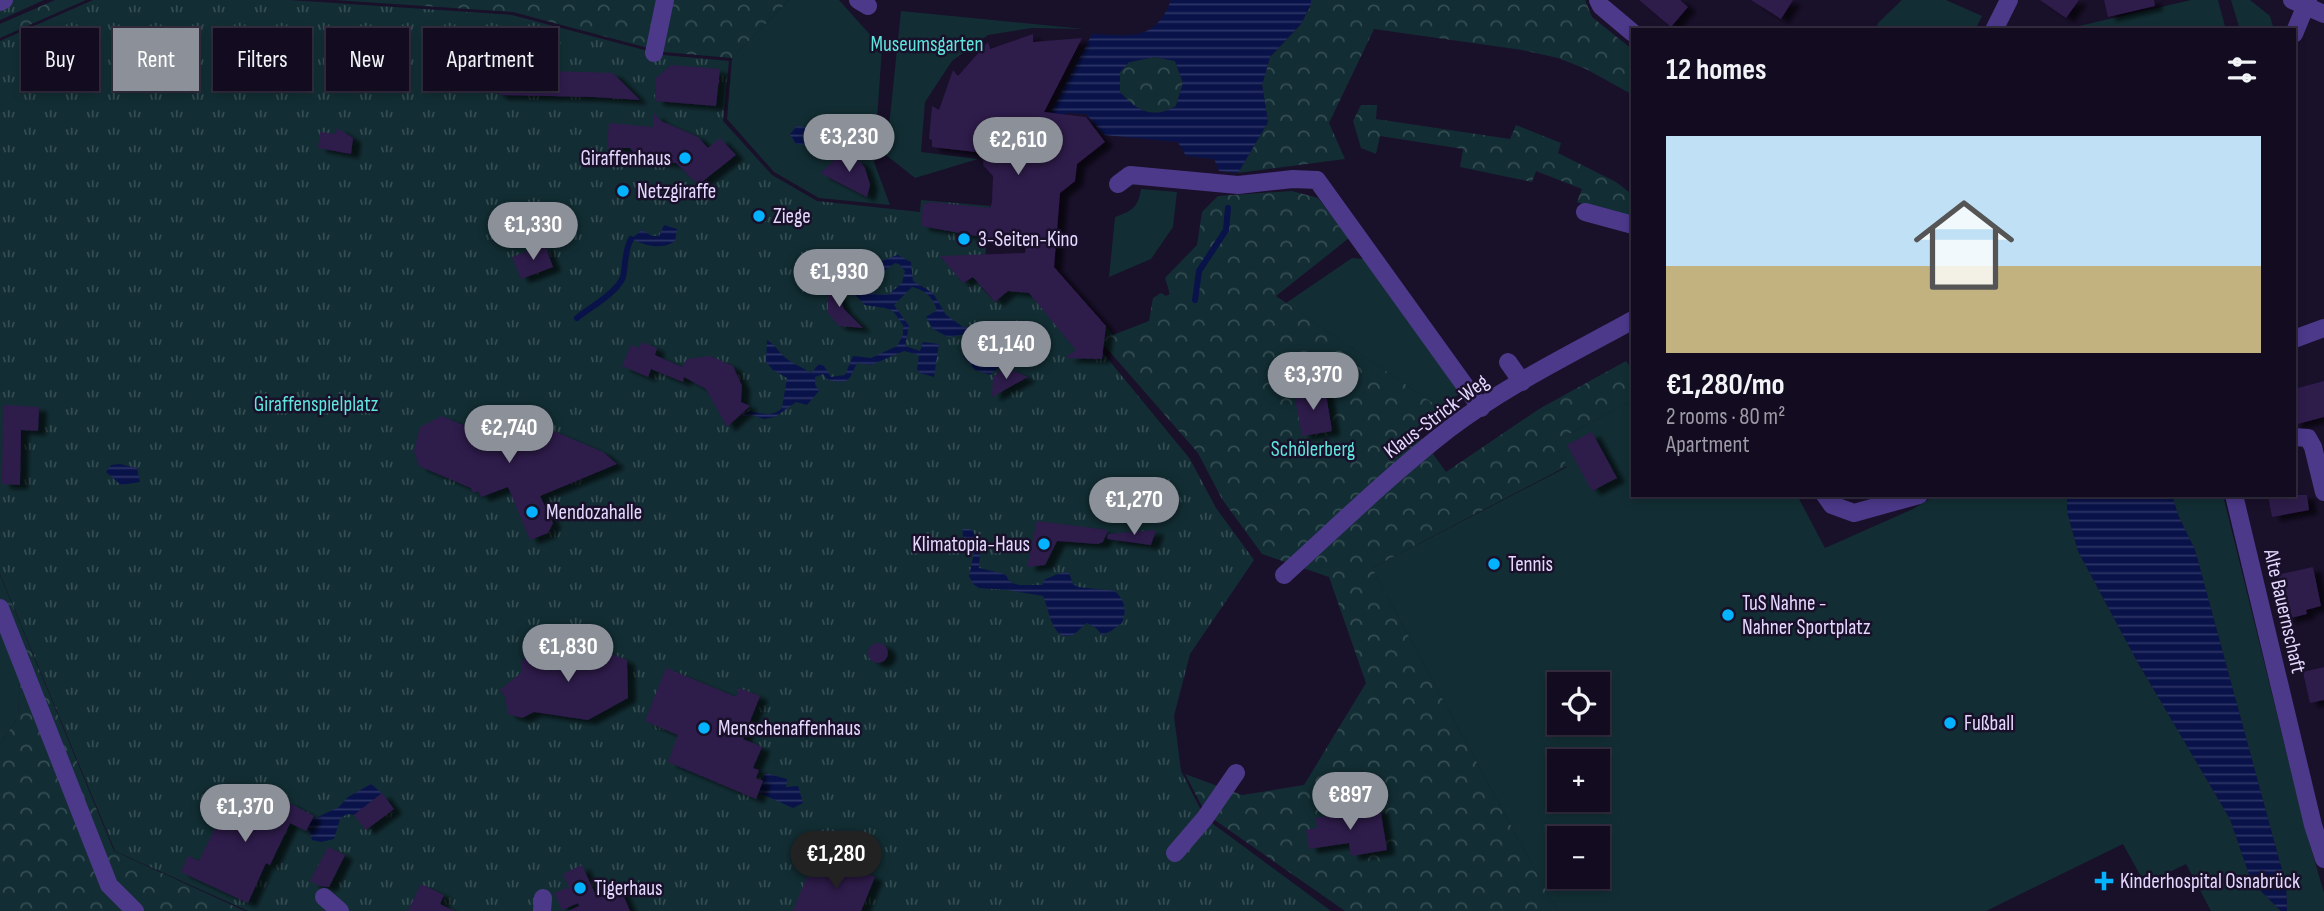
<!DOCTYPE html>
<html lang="en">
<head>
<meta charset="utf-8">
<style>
  :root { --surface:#130c20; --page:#1c1529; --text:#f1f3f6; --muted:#9d9ba5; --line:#322c3e; --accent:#8c9099 }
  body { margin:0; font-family:"Sofia Sans Condensed",sans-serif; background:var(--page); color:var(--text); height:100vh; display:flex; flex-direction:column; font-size:26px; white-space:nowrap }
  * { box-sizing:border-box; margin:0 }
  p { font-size:23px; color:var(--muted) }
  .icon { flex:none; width:38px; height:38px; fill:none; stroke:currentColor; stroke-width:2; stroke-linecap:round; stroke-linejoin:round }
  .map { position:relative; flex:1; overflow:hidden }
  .side { position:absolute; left:1631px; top:28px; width:665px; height:469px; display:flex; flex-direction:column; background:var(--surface); border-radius:0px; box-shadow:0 4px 10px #0003,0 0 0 2px var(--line) }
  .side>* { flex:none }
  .banner { position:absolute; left:21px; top:28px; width:665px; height:63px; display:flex; gap:14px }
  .tools { position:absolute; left:1547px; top:672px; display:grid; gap:14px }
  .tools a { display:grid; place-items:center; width:63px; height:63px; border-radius:0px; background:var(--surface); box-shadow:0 4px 10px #0003,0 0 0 2px var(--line); font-size:35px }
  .price { position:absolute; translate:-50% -60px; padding:0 16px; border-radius:24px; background:var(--accent); color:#fff; font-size:23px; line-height:46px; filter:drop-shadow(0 2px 4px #0008) }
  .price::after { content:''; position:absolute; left:50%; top:42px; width:21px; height:16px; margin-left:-10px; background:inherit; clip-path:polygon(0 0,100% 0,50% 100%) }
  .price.on { background:#222; color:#fff }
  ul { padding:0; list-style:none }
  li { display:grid; align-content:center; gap:14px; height:371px; padding:0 35px }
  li+li { border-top:2px solid var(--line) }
  li span { display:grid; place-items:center; height:217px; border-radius:0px; color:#555 }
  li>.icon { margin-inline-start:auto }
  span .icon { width:126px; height:126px; fill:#fffc; stroke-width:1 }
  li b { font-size:30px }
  h2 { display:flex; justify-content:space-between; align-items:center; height:84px; padding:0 35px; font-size:30px }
  .chip { padding:0 24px; border-radius:0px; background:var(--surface); box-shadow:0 4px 10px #0003,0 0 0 2px var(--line); font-size:24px; line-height:63px }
  .chip.on { background:var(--accent); color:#fff }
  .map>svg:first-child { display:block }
</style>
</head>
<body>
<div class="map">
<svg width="2324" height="911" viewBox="0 0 2324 911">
  <defs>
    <pattern id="forest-crowns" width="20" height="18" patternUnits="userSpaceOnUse" patternTransform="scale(1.75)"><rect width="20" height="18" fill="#122e34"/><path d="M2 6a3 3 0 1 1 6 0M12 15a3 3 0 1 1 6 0" fill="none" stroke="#344c52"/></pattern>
    <pattern id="park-tufts" width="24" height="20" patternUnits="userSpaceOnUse" patternTransform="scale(1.75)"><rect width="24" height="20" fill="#122e34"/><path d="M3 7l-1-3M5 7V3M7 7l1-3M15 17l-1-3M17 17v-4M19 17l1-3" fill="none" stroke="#344c52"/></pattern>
    <pattern id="water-rules" width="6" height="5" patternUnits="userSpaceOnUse" patternTransform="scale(1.75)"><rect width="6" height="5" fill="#09134a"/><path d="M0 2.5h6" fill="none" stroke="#2d3565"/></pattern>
    <filter id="shadow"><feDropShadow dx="8" dy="4.5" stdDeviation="2" flood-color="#0009"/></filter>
  </defs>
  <rect width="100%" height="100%" fill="#19102a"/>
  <!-- green -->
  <path fill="#122e34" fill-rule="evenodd" d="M789,0H839L882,48L874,162L890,205L819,198L774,172L727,119L732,58Z
    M1902,0H1946L1982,16L1975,30H1876L1878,23Z
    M2191,0H2218L2226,30H2076L2079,26Z
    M2231,0H2250L2270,16L2274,30H2240Z
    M901,11L1084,29L1032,28L988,35L952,61L925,102L921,152L978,159L915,178L886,155Z
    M1141,189L1177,192L1173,227L1151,259L1109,277L1115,217C1132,211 1138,208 1141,189Z
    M1352,258L1364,259L1462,392L1440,408L1286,303Z
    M1633,400V495H1797L1825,548L1913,509L1936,495H2067V511L2078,551L2137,661L2230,819L2250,877L2261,891L2281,911H2211L2186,864L2145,884L2123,844L1986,911H1557L1372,568L1567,467L1554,442ZM1559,684H1598V723H1559ZM1559,761H1598V800H1559ZM1559,838H1598V877H1559Z
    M2172,495H2223L2305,828L2324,893V911H2287L2286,885L2195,550L2178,515Z
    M0,628L20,679L18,717L0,745Z"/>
  <!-- forest -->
  <path fill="url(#forest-crowns)" d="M55,0H86L0,38V24Z
    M335,0H789L732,58L663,52L513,12Z
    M1311,0H1585L1592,17L1633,50V95L1586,69L1558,58L1522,50L1374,29L1329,123L1345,159L1238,173L1268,122L1262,85L1270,57L1301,24L1311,5Z
    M1155,57L1175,61L1183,83L1176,106C1152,120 1137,111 1120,92V72L1129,62Z
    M1361,105H1377L1376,119L1510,139L1516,125L1561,143L1558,153L1616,182L1633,195V218L1577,202L1582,189L1536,171L1532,182L1460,167L1463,149L1380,136L1376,154L1361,148L1353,121Z
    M1292,191L1318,198L1349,238L1276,296L1440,408L1415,429L1446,472L1539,409L1626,361L1633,370V400L1554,442L1567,466L1372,568L1557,911H1345L1206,814L1185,774L1242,795L1304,785L1366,683L1329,577L1262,554L1222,499L1198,453L1103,344L1106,326L1113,335L1149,321L1153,298L1161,293L1166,296L1170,294L1165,278L1197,245L1202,212L1218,196Z
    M0,575L114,851L245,911H0V745L18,717L20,679L0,628Z"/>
  <!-- park -->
  <path fill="url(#park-tufts)" d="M0,0H44L0,20Z
    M93,0H289L512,15L663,55L729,61L723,121L772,175L817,201L920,212L921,200L990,206L982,288L995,302L1009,290L1030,293L1080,325L1190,459L1216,508L1254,560L1190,654L1174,716L1181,771L1205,818L1331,911H248L115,851L0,574V41Z"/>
  <!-- water -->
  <path fill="url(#water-rules)" fill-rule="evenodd" d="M1171,0H1311V4L1301,24L1270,57L1262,85L1268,122L1238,173L1219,171L1214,159L1186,156L1178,142L1104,135L1086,114L1066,113L1049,127L1045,123L1092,34C1129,35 1155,43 1171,0ZM1155,57L1175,61L1183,83L1176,106C1152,120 1137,111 1120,92V72L1129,62Z
    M797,126L812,128L816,133V141L810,145L796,144L790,134Z
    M664,225L677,229L675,241C661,251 645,245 631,239L642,230L652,236H659Z
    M898,255L911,262L913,281L933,293L946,315L963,327H970L982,335L999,336L1008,341L1012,350L1008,360L990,375L975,370L963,356L966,334L948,337L933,329L926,317L937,310C932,296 925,290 912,287L894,305L909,326L905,346L920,351L923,342L939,344L934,377L920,373L917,369L919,355L904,351L871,365L857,363C848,380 851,385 828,380L823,374L815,377V384L819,391L807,405L796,402L775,417L764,419L751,415L739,417L750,411C763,414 772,417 782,408L787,378L773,370L766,362L767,340C777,346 781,356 790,361C797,366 804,368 811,373L819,364L824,366L831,377L845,375L853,356L871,358L897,346L903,335V325L893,311L885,308L865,305L852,292C855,273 881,260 898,255ZM895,263L899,264L905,271L902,283L888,295L874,294L870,289L876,277Z
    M120,464L137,468L140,482L121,485L106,472L111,465Z
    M2067,495H2172L2178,515L2195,550L2286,885L2287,911H2281L2261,891L2250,877L2230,819L2137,661L2078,551L2067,511Z
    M963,529H970C978,534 974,541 975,548L980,553L979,568L1005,574L1010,582L1019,585H1042L1044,580C1051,577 1062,571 1069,573L1073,584L1078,587L1115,591C1125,601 1127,610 1122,623L1111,631L1102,635L1096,628L1087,623C1082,626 1079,631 1074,634C1052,645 1049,608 1043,596L1007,590L979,588L973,584L969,576L974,553C968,545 961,540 963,529Z
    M765,773L787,779L786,787L798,786L803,803L793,808L759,793Z
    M371,784L382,793L354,815L347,814L340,819L334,839L321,842L312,840L307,822L339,807L348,797Z"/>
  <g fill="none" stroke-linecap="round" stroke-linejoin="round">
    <!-- stream -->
    <path stroke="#09134a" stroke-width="6" d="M1195,300L1199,271L1226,230L1228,208
      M577,318C589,308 618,292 623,277C626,264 624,252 631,239"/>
  </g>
  <!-- building -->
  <path fill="#2f1b4c" filter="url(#shadow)" d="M1639,0H1680L1688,7L1671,27Z
    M1751,0H1793L1781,19Z
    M2040,0H2079L2066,18Z
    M2104,0H2154L2155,6L2108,17Z
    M1033,34V42L1082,38L1044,112L1086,117L1105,142L1077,164L1075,181L1060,193L1054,267L1106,326L1102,359L1065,358L1076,350L1029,293L1008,291L995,302L973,277L963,283L940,256L1025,253L1026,245L921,226L923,205L930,202L990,208L992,202L993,176L983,165L984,153L932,147V140L929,139L932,106L939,110L953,70L958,76L988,42L990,49Z
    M501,57L512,70L613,73L640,100L593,97L500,95L482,77Z
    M671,65L720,69L716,106L655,101L656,78Z
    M654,113L661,121L698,137L708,148L720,138L736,155L698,185L676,163L639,160L630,148H607L609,123L653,127Z
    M337,128L353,138L351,154L318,148L320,132L336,134Z
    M846,156L860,161L865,168L870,185L867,197L820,173L837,158Z
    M545,245L553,267L521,279L512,257Z
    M828,273L844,309L863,328L839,326L828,313Z
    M642,342L657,348L655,355L682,367L687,359L710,356L733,366L742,386L741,402L750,406L727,427L706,389L684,377L683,382L651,369L648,377L622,366L631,345L639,348Z
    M1009,369L1028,377L992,397L993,377L1000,371Z
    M2324,381V417L2294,425V389Z
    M1325,388L1332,431L1302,436L1294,393Z
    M3,405L39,407L38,431L21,430L20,485L2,484Z
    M442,416L509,445L536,435L532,422L603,452L617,464L540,496L553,523L548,533L530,540L508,487L481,497L478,491L473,493L471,488L419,466L414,451L420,427Z
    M1592,432L1617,478L1592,491L1567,445Z
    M2268,495H2307L2309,510L2272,517Z
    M1037,521L1108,530L1103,542L1098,544L1057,541L1045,565L1027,567Z
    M1156,530L1151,545L1107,539L1108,534Z
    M2313,567L2321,606L2306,610L2307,614L2287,619L2277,575Z
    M548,640L557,656H571L585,644L627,660L628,698L588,720L534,712L522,718L508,714L505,697L500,690L522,672L521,661Z
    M868 653a10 10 0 1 1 20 0a10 10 0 1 1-20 0Z
    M2324,667V700L2310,703L2303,672Z
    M666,668L736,697L739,688L760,696L743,739L762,747L753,768L759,770L756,778L763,781L756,799L668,762L678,735L645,721Z
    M240,787L286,804L287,802L314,816L306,831L290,823L270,865L266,863L248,903L181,872L188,856L199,861L221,816L228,820Z
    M382,793L394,809L366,830L354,815Z
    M1380,807L1387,850L1351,856L1349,843L1309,849L1306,830L1317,828L1316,818Z
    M328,847L345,855L329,887L320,886L310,881Z
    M846,864L875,877L861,911H793L807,877L822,876L823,872Z
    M582,865L597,898L620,888L630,911H568L579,906L578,903L562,910L554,893L569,887L563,874Z
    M421,884L444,895L440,904L454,911H408Z"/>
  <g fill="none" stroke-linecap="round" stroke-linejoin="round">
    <!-- minor -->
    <path stroke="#4d398a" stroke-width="18" d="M858,0L868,6
      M1598,0L1601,6L1633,33
      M2292,0L2324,14
      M0,2L4,0
      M1994,30L2009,0
      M2294,34L2308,0
      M654,53L665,0
      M1118,184L1130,175L1238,185L1293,179L1317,180L1481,408
      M1585,212L1633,225
      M2294,339L2324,328
      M1508,362L1522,382
      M2294,437L2308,438L2313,447L2324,492
      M1825,495L1832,505L1854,513L1919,495
      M2234,495L2313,825L2324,859
      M1284,575C1338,526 1391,474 1449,429C1505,386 1571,354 1633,320
      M0,608L109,885L135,911
      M1175,853L1205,818L1236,773
      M324,897L340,911
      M542,911L543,898"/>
  </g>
  <!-- markers -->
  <g fill="#04b3ff" stroke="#19102a" stroke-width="2.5">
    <circle cx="685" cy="158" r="7"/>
    <circle cx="623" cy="191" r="7"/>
    <circle cx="759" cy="216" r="7"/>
    <circle cx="964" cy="239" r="7"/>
    <circle cx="532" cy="512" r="7"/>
    <circle cx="1044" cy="544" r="7"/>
    <circle cx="1494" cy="564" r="7"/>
    <circle cx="1728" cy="615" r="7"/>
    <circle cx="1950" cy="723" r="7"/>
    <circle cx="704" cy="728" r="7"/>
    <path d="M2100.5 870.5h7v7h7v7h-7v7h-7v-7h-7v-7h7z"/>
    <circle cx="580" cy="888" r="7"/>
  </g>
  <g text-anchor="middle" stroke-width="5" stroke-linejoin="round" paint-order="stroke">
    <!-- park labels -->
    <g font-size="21" fill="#5fe4de" stroke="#19102a">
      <text x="927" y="51">Museumsgarten</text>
      <text x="316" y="411">Giraffenspielplatz</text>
      <text x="1313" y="456">Schölerberg</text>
    </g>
    <!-- poi labels -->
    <g font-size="21" fill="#e5d8ff" stroke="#19102a" text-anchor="start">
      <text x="671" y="165" text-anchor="end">Giraffenhaus</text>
      <text x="637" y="198">Netzgiraffe</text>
      <text x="773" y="223">Ziege</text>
      <text x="978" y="246">3-Seiten-Kino</text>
      <text x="546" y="519">Mendozahalle</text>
      <text x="1030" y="551" text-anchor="end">Klimatopia-Haus</text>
      <text x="1508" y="571">Tennis</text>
      <text x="1742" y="610">TuS Nahne -<tspan x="1742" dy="24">Nahner Sportplatz</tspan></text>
      <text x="1964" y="730">Fußball</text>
      <text x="718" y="735">Menschenaffenhaus</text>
      <text x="2120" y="888">Kinderhospital Osnabrück</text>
      <text x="594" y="895">Tigerhaus</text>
    </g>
    <!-- street labels -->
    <g font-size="21" fill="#e5d8ff" stroke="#19102a">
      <text transform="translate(1436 416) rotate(-37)" y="7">Klaus-Strick-Weg</text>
      <text transform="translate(2285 611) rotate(77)" y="7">Alte Bauernschaft</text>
    </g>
  </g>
</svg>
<div class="tools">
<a><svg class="icon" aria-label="locate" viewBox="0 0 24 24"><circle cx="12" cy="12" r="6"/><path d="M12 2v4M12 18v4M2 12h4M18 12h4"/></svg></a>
<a>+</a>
<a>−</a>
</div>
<b class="price" style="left:849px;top:174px">€3,230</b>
<b class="price" style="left:1018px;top:177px">€2,610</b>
<b class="price" style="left:533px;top:262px">€1,330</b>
<b class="price" style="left:839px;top:309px">€1,930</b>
<b class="price" style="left:1006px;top:381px">€1,140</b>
<b class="price" style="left:1313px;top:412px">€3,370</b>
<b class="price" style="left:509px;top:465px">€2,740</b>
<b class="price" style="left:1134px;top:537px">€1,270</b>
<b class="price" style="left:568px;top:684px">€1,830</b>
<b class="price" style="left:1350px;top:832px">€897</b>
<b class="price" style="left:245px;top:844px">€1,370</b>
<b class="price on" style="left:836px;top:891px">€1,280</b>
<div class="banner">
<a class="chip">Buy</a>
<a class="chip on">Rent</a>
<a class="chip">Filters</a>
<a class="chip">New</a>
<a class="chip">Apartment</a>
</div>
<section class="side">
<h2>12 homes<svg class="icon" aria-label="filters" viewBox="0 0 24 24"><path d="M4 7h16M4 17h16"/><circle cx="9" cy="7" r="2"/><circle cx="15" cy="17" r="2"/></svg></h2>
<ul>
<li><span style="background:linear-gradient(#bfe0f5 60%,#c2b280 0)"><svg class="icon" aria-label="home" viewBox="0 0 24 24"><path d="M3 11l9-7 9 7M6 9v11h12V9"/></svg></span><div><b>€1,280/mo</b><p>2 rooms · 80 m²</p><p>Apartment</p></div></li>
</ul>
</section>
</div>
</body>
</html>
